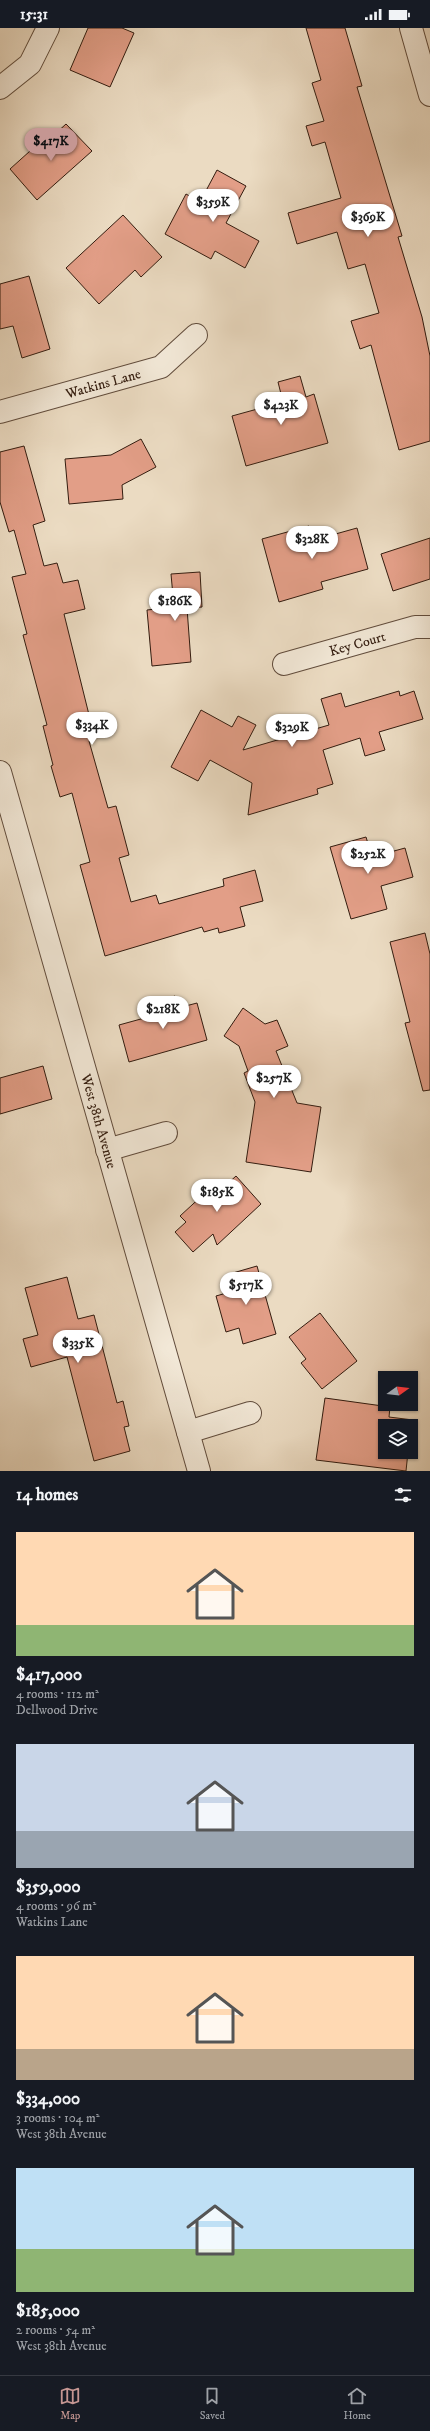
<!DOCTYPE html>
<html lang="en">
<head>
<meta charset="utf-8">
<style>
  :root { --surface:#171b24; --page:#242831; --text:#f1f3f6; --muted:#9ea1a6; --line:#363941; --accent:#c59692 }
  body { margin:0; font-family:"IM FELL DW Pica",serif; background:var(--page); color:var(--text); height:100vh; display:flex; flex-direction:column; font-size:15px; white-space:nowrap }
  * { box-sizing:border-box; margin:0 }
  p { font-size:13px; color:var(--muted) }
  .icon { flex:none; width:22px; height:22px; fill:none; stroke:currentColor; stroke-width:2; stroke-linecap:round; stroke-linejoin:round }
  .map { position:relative; height:1443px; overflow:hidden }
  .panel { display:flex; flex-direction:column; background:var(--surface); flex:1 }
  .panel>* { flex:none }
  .needle { width:26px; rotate:75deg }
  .fabs { position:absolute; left:378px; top:1343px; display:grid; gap:8px }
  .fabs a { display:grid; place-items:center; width:40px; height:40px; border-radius:0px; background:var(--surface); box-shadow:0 1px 3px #0004; font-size:20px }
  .price { position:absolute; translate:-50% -34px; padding:0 9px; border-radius:14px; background:#fff; color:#222; font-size:13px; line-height:26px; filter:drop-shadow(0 1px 2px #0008) }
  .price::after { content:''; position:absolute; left:50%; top:24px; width:12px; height:9px; margin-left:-6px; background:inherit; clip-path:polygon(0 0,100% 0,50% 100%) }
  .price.selected { background:var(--accent); color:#111 }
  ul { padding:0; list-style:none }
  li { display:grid; align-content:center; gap:8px; height:212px; padding:0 16px }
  li span { display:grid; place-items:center; height:124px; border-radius:0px; color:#555 }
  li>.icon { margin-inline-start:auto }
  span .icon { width:72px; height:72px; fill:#fffc; stroke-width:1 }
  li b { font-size:17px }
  h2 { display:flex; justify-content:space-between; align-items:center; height:48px; padding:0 16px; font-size:17px }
  .status { display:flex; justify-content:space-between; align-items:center; height:28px; padding:0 20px; background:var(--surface); direction:ltr }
  .status svg { height:11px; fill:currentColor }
  .dock { display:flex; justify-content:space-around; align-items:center; height:56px; border-top:1px solid var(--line); background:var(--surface); font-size:11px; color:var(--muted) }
  .dock a { display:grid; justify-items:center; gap:2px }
  .dock .selected { color:var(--accent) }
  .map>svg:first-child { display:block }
</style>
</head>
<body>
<div class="status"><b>15:31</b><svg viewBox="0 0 49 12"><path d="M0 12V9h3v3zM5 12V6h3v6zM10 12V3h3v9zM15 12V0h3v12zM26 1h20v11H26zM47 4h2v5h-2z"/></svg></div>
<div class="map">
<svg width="430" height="1443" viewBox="0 0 430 1443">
  <rect width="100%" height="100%" fill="#ebdbc2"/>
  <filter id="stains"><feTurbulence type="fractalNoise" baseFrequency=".005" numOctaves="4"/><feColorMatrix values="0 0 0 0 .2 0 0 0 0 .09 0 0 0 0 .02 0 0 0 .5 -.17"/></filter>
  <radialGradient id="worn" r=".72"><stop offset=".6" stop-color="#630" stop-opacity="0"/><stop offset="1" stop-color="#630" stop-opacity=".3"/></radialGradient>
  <!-- building -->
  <path fill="#e29e87" stroke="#331c0f" d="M88,0H122L134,5L110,59L70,42Z
    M306,0H345L362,58L357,59L402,208L398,209L422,289L430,328V413L399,422L371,317L360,321L351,293L379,285L365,236L348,241L337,204L297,216L288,185L341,170L325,114L312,118L306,98L324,93L312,55L321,52Z
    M66,96L92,123L37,172L10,141L40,114L43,117Z
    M217,142L246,158L226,195L259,213L245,240L215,223L211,231L165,206L186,166L200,174Z
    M123,187L162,229L141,249L135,242L99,276L66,240Z
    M29,248L50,321L22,330L13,298L0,301V256Z
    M300,348L306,369L314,366L328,415L246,438L232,388L283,374L278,354Z
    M141,411L156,439L122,457L123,471L69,476L65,431L111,427Z
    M24,418L45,493L33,497L44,538L57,535L63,555L78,552L85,581L64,586L95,711L89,713L108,780L116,778L129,827L119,830L131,874L156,867L159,876L224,858L223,851L255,842L263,873L240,879L245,898L219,905L218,900L204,904L202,899L105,928L80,837L90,834L72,765L60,769L51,738L53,737L43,698L47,697L23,607L27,606L12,549L26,546L14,502L9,504L0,474V424Z
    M309,498L314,512L357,500L368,541L321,554L323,561L279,574L262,511Z
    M430,510V551L393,563L381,526Z
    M200,544L202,579L187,580L191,634L152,638L147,582L174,579L171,546Z
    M399,663L400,668L414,663L423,691L379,704L385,722L365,728L360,710L323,722L333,756L317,761L318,766L248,787L252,755L210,732L198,753L171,739L201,682L232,699L238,688L256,697L243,722L329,697L321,671L341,665L345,679Z
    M366,809L372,829L405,820L413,849L381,858L387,881L351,891L330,819Z
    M425,905L430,926V1062L423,1063L405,995L410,994L390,914Z
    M175,968L178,980L197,975L207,1012L129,1034L119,997L159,986L156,974Z
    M243,980L265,996L277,992L288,1018L276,1023L297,1075L321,1079L311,1144L246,1134L255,1074L244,1045L248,1043L239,1018L224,1008Z
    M43,1038L52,1071L0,1086V1050Z
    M236,1148L261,1176L217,1217L213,1206L193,1224L175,1204L186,1194L180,1188L218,1153L224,1159Z
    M257,1238L276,1306L243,1316L239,1300L226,1304L216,1268L230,1264L226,1247Z
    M67,1249L78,1291L94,1287L117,1375L123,1373L129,1398L124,1399L130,1423L94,1433L67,1329L31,1339L23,1311L38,1307L25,1260Z
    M320,1285L357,1333L322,1361L301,1335L306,1331L289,1309Z
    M325,1370L390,1379L389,1389L413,1392L411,1406V1398H385V1424H408L406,1443L316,1432Z"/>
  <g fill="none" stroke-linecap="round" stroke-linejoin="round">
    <defs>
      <g id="street">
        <path d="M411,0L430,67"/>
        <path d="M0,60L30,36L48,0"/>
        <path id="s1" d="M0,384L161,339L196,307"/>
        <path id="s2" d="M284,636L415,599H430"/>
        <path id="s3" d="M0,744L199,1443"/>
        <path d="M107,1122L166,1105"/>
        <path d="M188,1404L250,1385"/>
      </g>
    </defs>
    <!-- street casing -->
    <use href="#street" stroke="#614c3c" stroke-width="24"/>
    <!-- street -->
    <use href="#street" stroke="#f2e8d7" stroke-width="22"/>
  </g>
  <g text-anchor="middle" stroke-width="3.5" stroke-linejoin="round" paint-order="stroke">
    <!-- street labels -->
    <g font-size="14" fill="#331c0f" stroke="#f2e8d7">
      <text dy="5" stroke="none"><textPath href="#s1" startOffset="107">Watkins Lane</textPath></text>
      <text dy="5" stroke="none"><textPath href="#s2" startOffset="76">Key Court</textPath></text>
      <text dy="5" stroke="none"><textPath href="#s3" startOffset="363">West 38th Avenue</textPath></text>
    </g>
  </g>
  <rect width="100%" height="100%" filter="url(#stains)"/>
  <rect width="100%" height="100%" fill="url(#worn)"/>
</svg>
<div class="fabs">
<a><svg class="needle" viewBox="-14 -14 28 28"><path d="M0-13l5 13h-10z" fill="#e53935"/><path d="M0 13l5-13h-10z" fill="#9ea1a6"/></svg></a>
<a><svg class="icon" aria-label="layers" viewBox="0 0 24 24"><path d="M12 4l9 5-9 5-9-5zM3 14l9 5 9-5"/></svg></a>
</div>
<b class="price selected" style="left:51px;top:134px">$417K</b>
<b class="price" style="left:213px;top:195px">$359K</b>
<b class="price" style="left:368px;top:210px">$369K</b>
<b class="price" style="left:281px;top:398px">$423K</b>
<b class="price" style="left:312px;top:532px">$328K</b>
<b class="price" style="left:175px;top:594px">$186K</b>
<b class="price" style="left:92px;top:718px">$334K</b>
<b class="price" style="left:292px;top:720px">$329K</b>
<b class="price" style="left:368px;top:847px">$252K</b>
<b class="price" style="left:163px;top:1002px">$218K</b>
<b class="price" style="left:274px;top:1071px">$257K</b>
<b class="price" style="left:217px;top:1185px">$185K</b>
<b class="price" style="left:246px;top:1278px">$517K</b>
<b class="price" style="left:78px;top:1336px">$335K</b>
</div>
<section class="panel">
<h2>14 homes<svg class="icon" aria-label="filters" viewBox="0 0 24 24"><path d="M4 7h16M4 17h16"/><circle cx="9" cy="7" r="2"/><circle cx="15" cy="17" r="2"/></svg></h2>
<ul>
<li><span style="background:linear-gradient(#ffd9b3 75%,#8fb573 0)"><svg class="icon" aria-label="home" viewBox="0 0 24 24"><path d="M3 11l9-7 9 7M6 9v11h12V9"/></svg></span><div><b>$417,000</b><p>4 rooms · 112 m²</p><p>Dellwood Drive</p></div></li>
<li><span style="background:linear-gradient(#c9d6e8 70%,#9aa5b1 0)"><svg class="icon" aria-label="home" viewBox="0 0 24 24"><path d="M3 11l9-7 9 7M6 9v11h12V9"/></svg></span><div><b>$359,000</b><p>4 rooms · 96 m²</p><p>Watkins Lane</p></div></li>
<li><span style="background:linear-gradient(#ffd9b3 75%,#b9a48a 0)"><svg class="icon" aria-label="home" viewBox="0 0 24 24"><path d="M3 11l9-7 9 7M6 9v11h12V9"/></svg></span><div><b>$334,000</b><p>3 rooms · 104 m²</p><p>West 38th Avenue</p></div></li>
<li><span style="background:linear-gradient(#bfe0f5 65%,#8fb573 0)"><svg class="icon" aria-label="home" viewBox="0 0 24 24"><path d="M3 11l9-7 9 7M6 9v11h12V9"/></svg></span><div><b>$185,000</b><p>2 rooms · 54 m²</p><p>West 38th Avenue</p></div></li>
</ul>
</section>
<nav class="dock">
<a class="selected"><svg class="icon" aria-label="map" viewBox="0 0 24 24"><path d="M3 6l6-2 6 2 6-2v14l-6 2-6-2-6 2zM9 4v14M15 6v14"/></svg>Map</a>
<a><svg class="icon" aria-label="saved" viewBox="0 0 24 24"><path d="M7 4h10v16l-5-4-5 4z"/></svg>Saved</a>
<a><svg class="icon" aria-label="home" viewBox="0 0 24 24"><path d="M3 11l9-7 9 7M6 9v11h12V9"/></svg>Home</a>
</nav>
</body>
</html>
